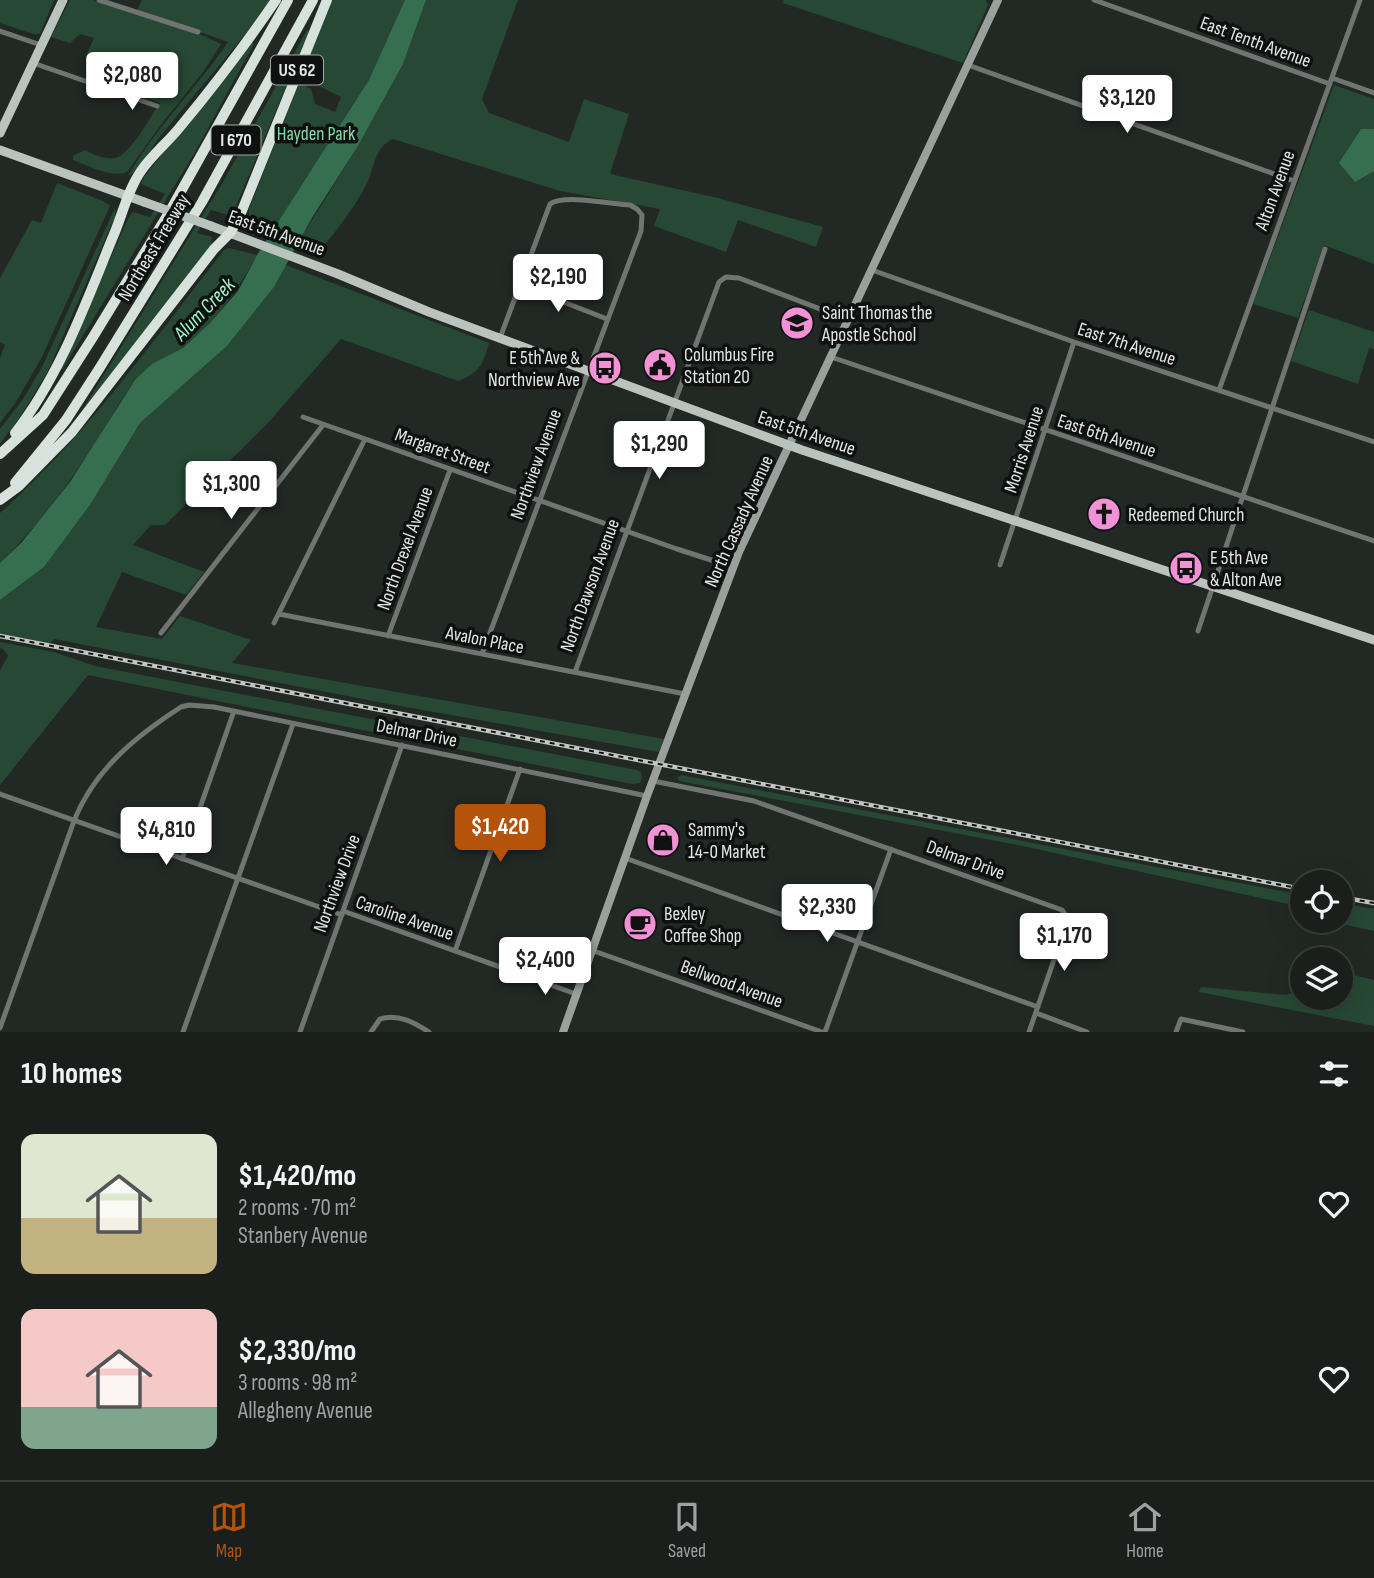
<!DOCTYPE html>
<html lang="en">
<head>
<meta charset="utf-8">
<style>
  :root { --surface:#1a1f1c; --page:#232725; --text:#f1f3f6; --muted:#9fa2a3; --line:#383d3b; --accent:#b45309 }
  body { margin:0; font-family:"Sofia Sans Condensed",sans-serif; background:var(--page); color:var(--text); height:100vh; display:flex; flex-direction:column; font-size:26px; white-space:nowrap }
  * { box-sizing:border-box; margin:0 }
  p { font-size:23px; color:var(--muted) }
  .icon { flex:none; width:38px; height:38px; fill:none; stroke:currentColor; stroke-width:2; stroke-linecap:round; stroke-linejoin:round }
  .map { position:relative; height:1032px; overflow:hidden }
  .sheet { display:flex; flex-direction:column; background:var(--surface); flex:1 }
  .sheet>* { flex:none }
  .fabs { position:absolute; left:1290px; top:870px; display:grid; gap:14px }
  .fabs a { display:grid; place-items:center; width:63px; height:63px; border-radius:50%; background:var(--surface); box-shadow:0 7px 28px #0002,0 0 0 2px var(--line); font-size:35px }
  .price { position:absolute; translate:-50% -60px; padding:0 16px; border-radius:7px; background:#fff; color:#222; font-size:23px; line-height:46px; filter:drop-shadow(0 2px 4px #0008) }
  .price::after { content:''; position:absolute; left:50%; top:42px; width:21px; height:16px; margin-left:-10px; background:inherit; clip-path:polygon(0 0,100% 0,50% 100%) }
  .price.current { background:var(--accent); color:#fff }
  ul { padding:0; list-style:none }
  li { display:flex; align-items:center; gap:21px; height:175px; padding:0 21px }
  li span { display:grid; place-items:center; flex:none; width:196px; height:140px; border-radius:14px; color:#555 }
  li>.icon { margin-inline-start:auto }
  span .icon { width:84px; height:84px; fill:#fffc; stroke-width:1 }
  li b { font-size:30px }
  h2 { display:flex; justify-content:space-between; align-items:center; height:84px; padding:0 21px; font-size:30px }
  .dock { display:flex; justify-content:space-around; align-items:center; height:98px; border-top:2px solid var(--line); background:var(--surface); font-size:19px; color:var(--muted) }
  .dock a { display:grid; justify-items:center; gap:4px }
  .dock .current { color:var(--accent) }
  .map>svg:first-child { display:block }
</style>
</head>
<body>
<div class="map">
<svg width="1374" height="1032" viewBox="0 0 1374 1032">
  <rect width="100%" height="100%" fill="#222925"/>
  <!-- green -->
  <path fill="#264835" d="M0,0H54L40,34H33L0,23Z
    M70,0H93L204,36L221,44L203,72L163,122L127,172C110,178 90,166 73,160V156L85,150C94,155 108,161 118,157C133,150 150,117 160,103L89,77L95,62L85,58L94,38L80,34L70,43L51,37Z
    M142,0H272C236,48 196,92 158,139C150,150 141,170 128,176C155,128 197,88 228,42L137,10Z
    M332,0H410L387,61L283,236L252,223L249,215V209L299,83L311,89L315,104L335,112L341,97L301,77Z
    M426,0H518L482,99L489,113L569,142L584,99L629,114L610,174L718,198L823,227L816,247L738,220L726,252L654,226L660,209L560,191L393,139C375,147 375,165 368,181C356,206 338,229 320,250L299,241L358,146L403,64Z
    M784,0H986L988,5L963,63L783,3Z
    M307,30L309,31L232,216L211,210L197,233L212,237L211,247L83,413L81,412L223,182Z
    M252,41L254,44L194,154L62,370L60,369L128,219L133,212L150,217L165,194L141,184L144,177Z
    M1334,85L1374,99V264L1324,245L1298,318L1253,304Z
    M57,183L103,201L110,206L42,357L16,402L0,423V358L5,345L0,342V278L32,220L41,223Z
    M115,208L116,222L113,221L48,371L22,414L0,444V429L23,399L42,367Z
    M229,248L257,255C238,290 217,320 185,346C169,359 151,363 137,379C121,397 109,422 96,442C68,485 37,527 0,563V513C86,436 153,341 224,250Z
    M286,265L489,343C483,365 479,373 458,381L341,339L267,424L165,525H151L133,545L204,572L186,595L122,572L96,627L162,639L180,616L251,640L232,663L664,739L659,752L378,702L54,639L49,645L0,636V600L44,567L90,505L140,423L227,346L274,287Z
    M1309,310L1374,332V349L1369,348L1358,384L1291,361Z
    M0,642L54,652L95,666L637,770L641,772L642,777L640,783L632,784L88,675L0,785V670L8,656L3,649L0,648Z
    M681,775L1302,895V907L1018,845L679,781L677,778Z
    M1340,903L1374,909V931L1342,924L1344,917L1341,916Z
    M1341,972L1374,980V1026L1199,992L1201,987L1286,995L1302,991V998H1340Z"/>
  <!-- water -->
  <path fill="#356f50" d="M405,0H426L403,64L358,146L313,216L274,287L227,346L140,423L90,505L44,567L0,600V563L22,542L70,482L135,380L152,364L183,348L210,323L238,291L257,255L369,80Z
    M1361,129H1374V171L1355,182L1339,163Z"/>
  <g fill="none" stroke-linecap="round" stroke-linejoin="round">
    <!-- street -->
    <path stroke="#717572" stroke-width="5" d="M99,0L198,32
      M1094,0L1330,84
      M0,31L41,45
      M33,63L157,106
      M968,65L1294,181
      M1332,78L1374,93
      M872,270L1074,342L1374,442
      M520,285L607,319
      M831,357L1374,541
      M1219,390L1360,0
      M303,417L677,549L733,567
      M1000,565L1074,342
      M279,614L685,694
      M274,623L365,439
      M1198,631L1325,249
      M161,633L323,425
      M388,636L450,470
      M482,654L641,231L642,215L637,209L630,205C611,204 564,194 550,204L500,338
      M575,672L719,282L726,277L739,278L849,320
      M653,781L754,801L1062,910L1067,917L1065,928L1029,1032
      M0,794L342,915
      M625,858L1038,1007
      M182,859L234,711
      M343,911L576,994
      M591,950L822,1032
      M455,951L520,769
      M1036,1013L1087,1032
      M0,1028L74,821C94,770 136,736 181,707L189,705L214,707L647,796
      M183,1032L293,724
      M300,1032L402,745
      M371,1032L380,1019C398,1013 415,1023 429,1032
      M825,1032L891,849
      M1176,1032L1181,1019L1243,1032"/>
    <!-- secondary -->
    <path stroke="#9aa19d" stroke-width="8" d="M563,1032L647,796L739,552L998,0"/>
    <!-- primary -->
    <path stroke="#bbc3be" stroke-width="9" d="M0,133L63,0
      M0,150L144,202
      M211,226L338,274L429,312L802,450L1374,640"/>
    <!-- highway -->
    <path stroke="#d8e2dc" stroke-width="10" d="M15,433C59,377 85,305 112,239C122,217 127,191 141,171C152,155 168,142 180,127C214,86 246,44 276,0
      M0,454L43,415L93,337L170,211L288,0
      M15,483L66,420L99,369L202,202L313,0
      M0,500L19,486L72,432L214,249L230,233L239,218L327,0"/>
    <defs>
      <path id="rail" d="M0,636L1302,889
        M1340,897L1374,903"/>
    </defs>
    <!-- rail casing -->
    <use href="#rail" stroke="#c2c7c4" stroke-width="4.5"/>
    <!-- rail -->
    <use href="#rail" stroke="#0e110f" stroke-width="2" stroke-dasharray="5" stroke-linecap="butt"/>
    <!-- primary-bridge -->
    <path stroke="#bbc3be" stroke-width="9" d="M144,202L211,226"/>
  </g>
  <!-- icons -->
  <defs>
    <symbol id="school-disc" viewBox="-11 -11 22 22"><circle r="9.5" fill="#f291d6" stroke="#0e110f"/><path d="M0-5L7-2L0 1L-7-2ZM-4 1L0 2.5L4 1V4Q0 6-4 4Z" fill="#111"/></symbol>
    <symbol id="civic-disc" viewBox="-11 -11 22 22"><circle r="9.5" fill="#f291d6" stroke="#0e110f"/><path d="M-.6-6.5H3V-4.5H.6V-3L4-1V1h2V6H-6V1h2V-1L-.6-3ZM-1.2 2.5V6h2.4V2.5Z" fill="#111"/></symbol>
    <symbol id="bus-disc" viewBox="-11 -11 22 22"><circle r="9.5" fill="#f291d6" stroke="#0e110f"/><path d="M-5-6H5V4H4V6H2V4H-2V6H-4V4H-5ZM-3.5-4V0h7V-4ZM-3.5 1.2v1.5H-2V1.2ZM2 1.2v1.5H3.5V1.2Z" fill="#111"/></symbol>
    <symbol id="church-disc" viewBox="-11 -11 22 22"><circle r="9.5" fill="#f291d6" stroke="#0e110f"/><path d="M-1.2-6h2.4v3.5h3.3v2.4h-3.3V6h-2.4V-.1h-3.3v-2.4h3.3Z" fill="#111"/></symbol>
    <symbol id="shop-disc" viewBox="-11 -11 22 22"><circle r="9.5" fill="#f291d6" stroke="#0e110f"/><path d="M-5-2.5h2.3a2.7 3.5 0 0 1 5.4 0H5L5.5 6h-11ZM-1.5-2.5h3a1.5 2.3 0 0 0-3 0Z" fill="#111"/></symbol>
    <symbol id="cafe-disc" viewBox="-11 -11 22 22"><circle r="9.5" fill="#f291d6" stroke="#0e110f"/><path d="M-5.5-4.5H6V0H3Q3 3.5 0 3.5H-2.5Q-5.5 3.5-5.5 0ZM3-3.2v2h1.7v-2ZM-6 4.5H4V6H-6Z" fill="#111"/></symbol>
  </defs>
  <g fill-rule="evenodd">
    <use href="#school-disc" x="778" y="304" width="38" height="38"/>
    <use href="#civic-disc" x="641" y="346" width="38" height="38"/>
    <use href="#bus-disc" x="586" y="349" width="38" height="38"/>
    <use href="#church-disc" x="1085" y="495" width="38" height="38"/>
    <use href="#bus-disc" x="1167" y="549" width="38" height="38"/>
    <use href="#shop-disc" x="644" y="821" width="38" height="38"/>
    <use href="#cafe-disc" x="621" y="905" width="38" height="38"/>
  </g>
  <g text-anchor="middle" stroke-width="7" stroke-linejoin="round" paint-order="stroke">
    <!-- shield labels -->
    <g fill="#0e110f" stroke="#a3a8a5" stroke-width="2">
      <rect x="271" y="55.5" width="52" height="29" rx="5"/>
      <rect x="211.5" y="125.5" width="49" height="29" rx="5"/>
    </g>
    <g font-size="18" font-weight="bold" fill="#e3e8e5">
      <text x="297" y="76">US 62</text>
      <text x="236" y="146">I 670</text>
    </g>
    <!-- street labels -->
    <g font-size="19" fill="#e3e8e5" stroke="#0e110f">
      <text transform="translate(1256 41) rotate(20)" y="7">East Tenth Avenue</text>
      <text transform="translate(1274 190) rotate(-70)" y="7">Alton Avenue</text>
      <text transform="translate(277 232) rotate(20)" y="7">East 5th Avenue</text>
      <text transform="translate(153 247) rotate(-59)" y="7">Northeast Freeway</text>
      <text transform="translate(1127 343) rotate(18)" y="7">East 7th Avenue</text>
      <text transform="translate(807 432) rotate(19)" y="7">East 5th Avenue</text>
      <text transform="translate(1107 435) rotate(18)" y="7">East 6th Avenue</text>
      <text transform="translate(1023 449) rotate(-72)" y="7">Morris Avenue</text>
      <text transform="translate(443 450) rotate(20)" y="7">Margaret Street</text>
      <text transform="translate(535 464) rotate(-70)" y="7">Northview Avenue</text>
      <text transform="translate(738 521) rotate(-66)" y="7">North Cassady Avenue</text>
      <text transform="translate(404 548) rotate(-70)" y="7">North Drexel Avenue</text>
      <text transform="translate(589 585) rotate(-70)" y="7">North Dawson Avenue</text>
      <text transform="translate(485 639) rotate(11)" y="7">Avalon Place</text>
      <text transform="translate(417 732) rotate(11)" y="7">Delmar Drive</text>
      <text transform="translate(966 859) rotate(20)" y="7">Delmar Drive</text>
      <text transform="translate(336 883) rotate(-70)" y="7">Northview Drive</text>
      <text transform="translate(405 917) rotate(19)" y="7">Caroline Avenue</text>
      <text transform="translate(732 983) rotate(20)" y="7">Bellwood Avenue</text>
    </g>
    <!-- park labels -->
    <g font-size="19" fill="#85dcac" stroke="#0e110f">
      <text x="316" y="140">Hayden Park</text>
    </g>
    <!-- poi labels -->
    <g font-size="19" fill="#e3e8e5" stroke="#0e110f" text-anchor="start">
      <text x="822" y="319">Saint Thomas the<tspan x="822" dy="22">Apostle School</tspan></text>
      <text x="684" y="361">Columbus Fire<tspan x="684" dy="22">Station 20</tspan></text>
      <text x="580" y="364" text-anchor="end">E 5th Ave &amp;<tspan x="580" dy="22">Northview Ave</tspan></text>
      <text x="1128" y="521">Redeemed Church</text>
      <text x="1210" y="564">E 5th Ave<tspan x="1210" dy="22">&amp; Alton Ave</tspan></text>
      <text x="688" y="836">Sammy's<tspan x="688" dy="22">14-0 Market</tspan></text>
      <text x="664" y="920">Bexley<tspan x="664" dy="22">Coffee Shop</tspan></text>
    </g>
    <!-- water labels -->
    <g font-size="21" font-style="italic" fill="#a0f7c6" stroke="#0e110f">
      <text transform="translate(204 309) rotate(-46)" y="7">Alum Creek</text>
    </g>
  </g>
</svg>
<div class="fabs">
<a><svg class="icon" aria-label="locate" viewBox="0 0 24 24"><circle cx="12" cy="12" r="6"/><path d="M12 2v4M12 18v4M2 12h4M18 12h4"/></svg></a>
<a><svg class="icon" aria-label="layers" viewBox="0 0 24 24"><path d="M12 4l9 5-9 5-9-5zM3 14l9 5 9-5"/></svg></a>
</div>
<b class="price" style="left:132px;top:112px">$2,080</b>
<b class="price" style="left:1127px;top:135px">$3,120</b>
<b class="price" style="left:558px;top:314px">$2,190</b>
<b class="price" style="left:659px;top:481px">$1,290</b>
<b class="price" style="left:231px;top:521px">$1,300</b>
<b class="price current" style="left:500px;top:864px">$1,420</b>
<b class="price" style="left:166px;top:867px">$4,810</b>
<b class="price" style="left:827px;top:944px">$2,330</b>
<b class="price" style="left:1064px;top:973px">$1,170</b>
<b class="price" style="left:545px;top:997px">$2,400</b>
</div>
<section class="sheet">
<h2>10 homes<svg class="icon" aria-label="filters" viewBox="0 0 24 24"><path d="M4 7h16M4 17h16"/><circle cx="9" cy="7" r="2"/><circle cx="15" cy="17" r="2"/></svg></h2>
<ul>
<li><span style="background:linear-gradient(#dfe7d0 60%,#c2b280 0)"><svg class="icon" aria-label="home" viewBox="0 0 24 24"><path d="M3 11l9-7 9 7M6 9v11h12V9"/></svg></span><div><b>$1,420/mo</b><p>2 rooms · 70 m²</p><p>Stanbery Avenue</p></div><svg class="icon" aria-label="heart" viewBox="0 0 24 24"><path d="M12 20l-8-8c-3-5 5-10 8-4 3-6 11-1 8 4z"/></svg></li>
<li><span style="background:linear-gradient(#f6c9c9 70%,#7fa58c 0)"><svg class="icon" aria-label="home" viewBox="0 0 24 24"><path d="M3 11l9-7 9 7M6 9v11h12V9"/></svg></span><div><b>$2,330/mo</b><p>3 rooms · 98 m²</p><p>Allegheny Avenue</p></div><svg class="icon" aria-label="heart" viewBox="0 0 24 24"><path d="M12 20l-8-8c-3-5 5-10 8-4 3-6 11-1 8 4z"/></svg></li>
</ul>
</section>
<nav class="dock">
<a class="current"><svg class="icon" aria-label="map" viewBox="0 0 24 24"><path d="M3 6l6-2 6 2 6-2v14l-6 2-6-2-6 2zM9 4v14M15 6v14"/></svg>Map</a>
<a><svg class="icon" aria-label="saved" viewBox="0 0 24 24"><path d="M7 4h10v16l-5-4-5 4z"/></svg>Saved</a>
<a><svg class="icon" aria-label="home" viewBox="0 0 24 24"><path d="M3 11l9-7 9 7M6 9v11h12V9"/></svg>Home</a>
</nav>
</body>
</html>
